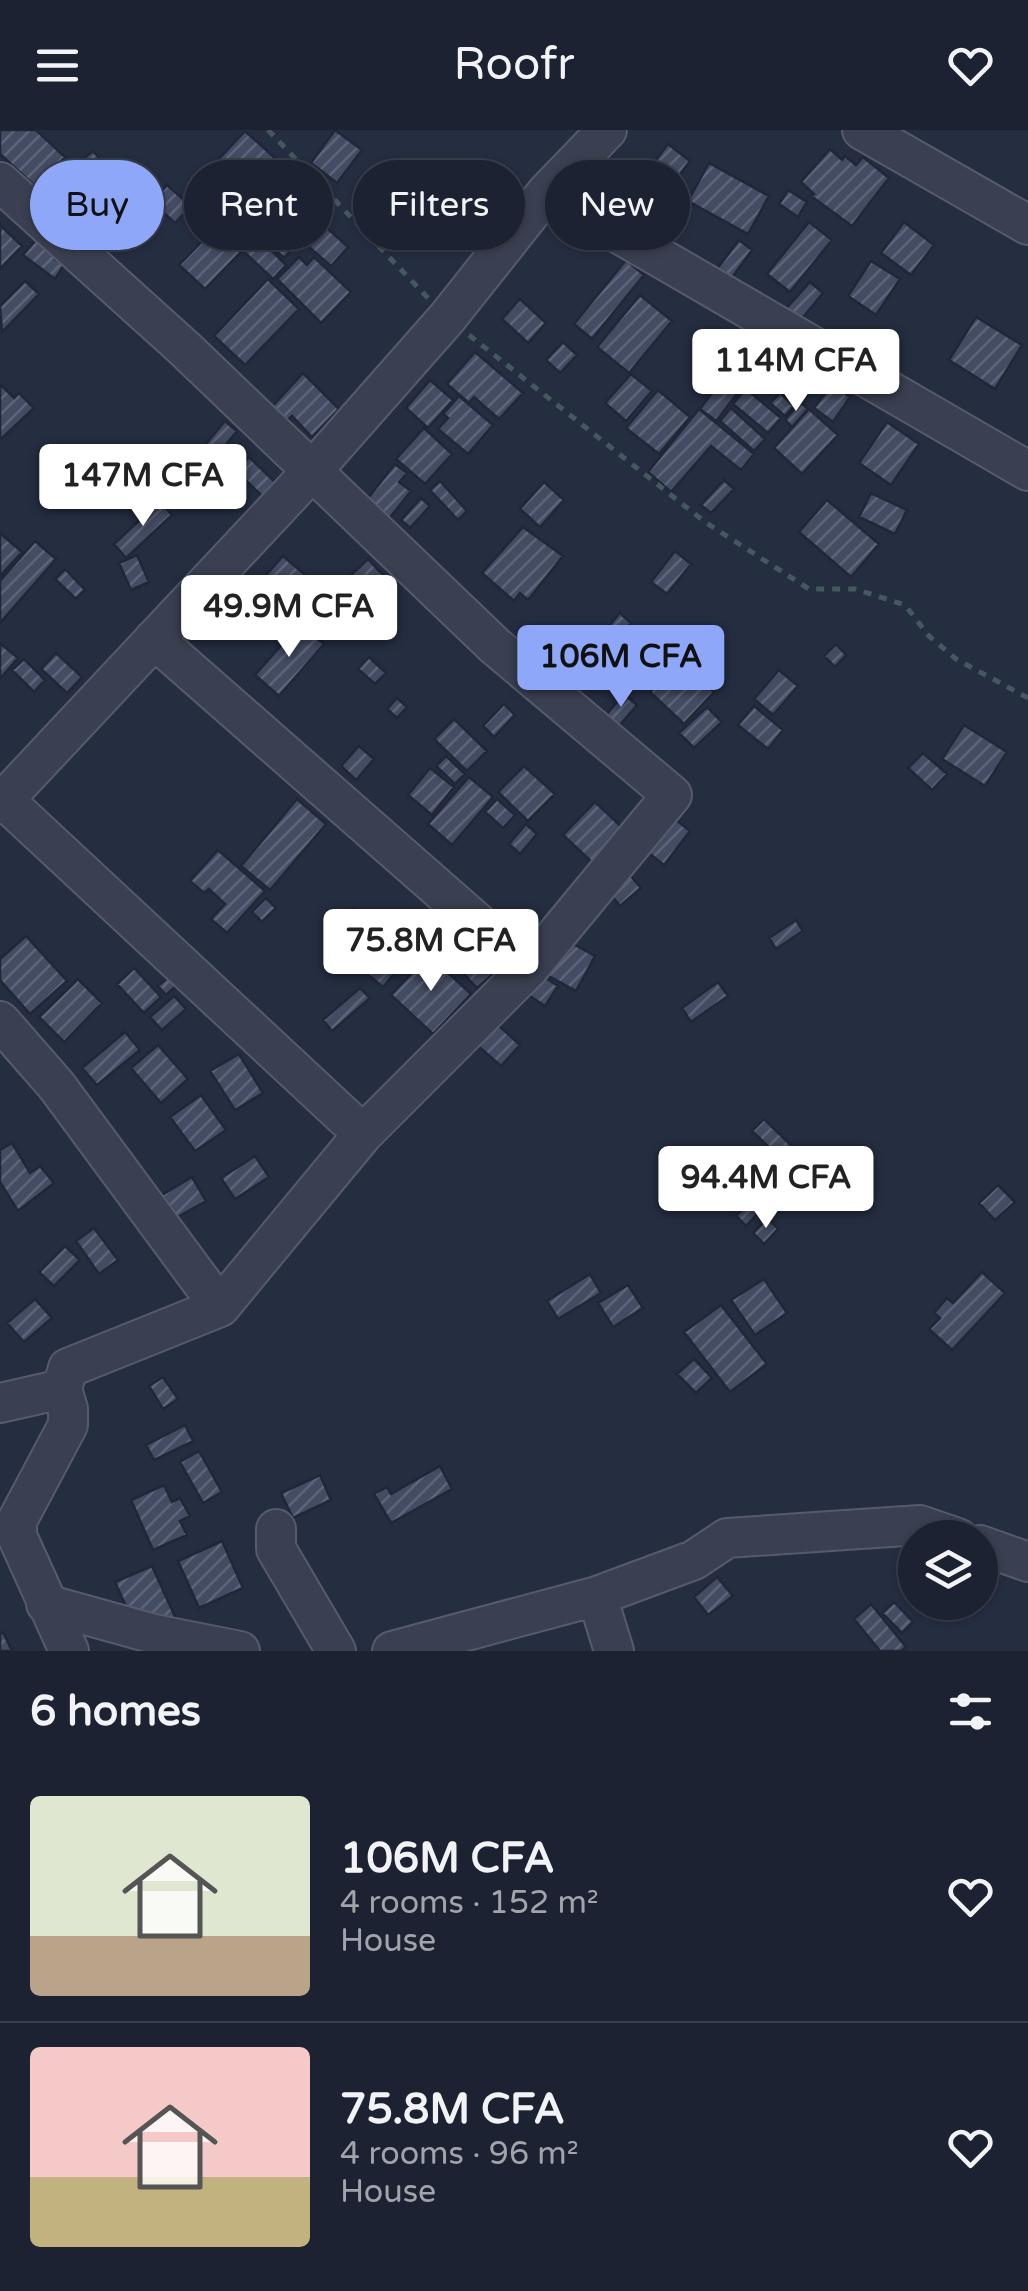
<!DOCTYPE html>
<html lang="en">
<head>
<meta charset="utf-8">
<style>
  :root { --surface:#1c2231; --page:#292f3d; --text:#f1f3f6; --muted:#a0a4ab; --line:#3a3f4d; --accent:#8ea7f9 }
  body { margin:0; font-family:"Varela Round",sans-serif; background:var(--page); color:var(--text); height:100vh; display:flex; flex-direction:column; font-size:38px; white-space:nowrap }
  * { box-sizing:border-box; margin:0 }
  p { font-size:32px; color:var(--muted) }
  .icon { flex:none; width:55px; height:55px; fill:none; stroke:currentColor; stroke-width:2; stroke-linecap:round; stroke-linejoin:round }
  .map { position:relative; height:1521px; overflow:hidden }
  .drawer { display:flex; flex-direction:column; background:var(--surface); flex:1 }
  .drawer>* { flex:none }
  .top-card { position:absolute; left:30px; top:30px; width:970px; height:90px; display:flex; gap:20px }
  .buttons { position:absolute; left:898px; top:1390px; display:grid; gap:20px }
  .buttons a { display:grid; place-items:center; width:100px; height:100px; border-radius:50%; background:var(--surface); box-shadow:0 2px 8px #0004,0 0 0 2px var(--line); font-size:50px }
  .price { position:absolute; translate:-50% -85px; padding:0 22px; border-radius:10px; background:#fff; color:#222; font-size:32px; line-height:65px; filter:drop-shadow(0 2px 5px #0008) }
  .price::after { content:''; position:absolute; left:50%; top:60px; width:30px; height:22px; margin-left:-15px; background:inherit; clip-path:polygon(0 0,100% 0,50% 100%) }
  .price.on { background:var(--accent); color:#111 }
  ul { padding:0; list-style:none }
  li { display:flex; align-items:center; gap:30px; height:250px; padding:0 30px }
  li+li { border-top:2px solid var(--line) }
  li span { display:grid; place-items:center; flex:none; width:280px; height:200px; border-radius:10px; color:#555 }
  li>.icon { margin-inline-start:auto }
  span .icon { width:120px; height:120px; fill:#fffc; stroke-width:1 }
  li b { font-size:42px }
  h2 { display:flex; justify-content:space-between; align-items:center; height:120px; padding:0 30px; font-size:42px }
  .chip { padding:0 35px; border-radius:45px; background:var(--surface); box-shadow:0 2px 8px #0004,0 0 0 2px var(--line); font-size:35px; line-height:90px }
  .chip.on { background:var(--accent); color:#111 }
  header { display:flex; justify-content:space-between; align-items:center; height:130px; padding:0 30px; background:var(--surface); font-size:45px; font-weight:600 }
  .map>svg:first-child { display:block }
</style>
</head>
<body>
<header><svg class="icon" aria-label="menu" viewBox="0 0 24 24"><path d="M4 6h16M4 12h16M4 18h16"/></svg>Roofr<svg class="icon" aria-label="heart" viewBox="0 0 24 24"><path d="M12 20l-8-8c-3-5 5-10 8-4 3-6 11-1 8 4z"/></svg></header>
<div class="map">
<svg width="1028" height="1521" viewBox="0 0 1028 1521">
  <defs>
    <pattern id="building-hatch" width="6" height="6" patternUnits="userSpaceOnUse" patternTransform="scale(2.5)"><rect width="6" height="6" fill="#444c63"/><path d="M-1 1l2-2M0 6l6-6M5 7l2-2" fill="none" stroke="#5d6478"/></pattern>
  </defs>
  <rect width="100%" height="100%" fill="#252d41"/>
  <!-- building -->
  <path fill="url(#building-hatch)" stroke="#212738" stroke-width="2.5" d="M0,0H36L65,27L37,58L0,24Z
    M335,0L362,20L337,53L311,33Z
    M245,1L277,30L220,91L188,62Z
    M668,14L690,31L669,59L647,42Z
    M830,19L842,30L845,26L856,35L863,27L889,48L852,96L811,66L814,64L801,52Z
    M93,21L117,49L102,61L78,33Z
    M709,33L769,66L748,104L688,71Z
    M399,50L412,59L384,96L371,86Z
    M167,55L191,76L175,93L152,72Z
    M788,60L807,72L798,87L779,74Z
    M296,63L322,87L284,128L258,104Z
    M809,92L832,110L790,162L767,144Z
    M904,92L934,115L911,145L881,123Z
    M0,95L22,116L0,139Z
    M216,97L242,121L205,159L179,135Z
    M326,97L348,117L331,136L309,117Z
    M41,104L61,121L55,129L64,135L55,149L23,125Z
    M255,104L286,135L273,149L241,119Z
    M739,110L752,120L728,153L714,143Z
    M299,127L307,135L314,127L351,162L321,193L277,149Z
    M626,130L644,145L592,209L574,194Z
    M871,131L900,149L876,185L848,166Z
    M268,149L299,179L245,235L214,206Z
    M25,151L39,164L2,202L0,176Z
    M810,152L823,163L799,192L785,180Z
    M640,165L672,191L629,243L597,217Z
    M520,169L546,193L528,213L502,189Z
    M976,187L1022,215L995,259L949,230Z
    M563,212L577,225L560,243L546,230Z
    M747,217L763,230L716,291L700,279Z
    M475,222L523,263L499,289L474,267L469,273L447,254Z
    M720,226L730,235L705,261L695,252Z
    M798,228L814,241L804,255L787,243Z
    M303,243L339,279L312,307L292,286L285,292L271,278Z
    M631,244L652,261L626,291L605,273Z
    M430,250L453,270L428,298L406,278Z
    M0,254L14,268L19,263L34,278L0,310Z
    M832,254L850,267L833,292L814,278Z
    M746,259L781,288L768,303L733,274Z
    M658,260L690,287L659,324L626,298Z
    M780,263L794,276L785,286L770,273Z
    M459,266L493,295L468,324L438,299L448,288L443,284Z
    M800,272L808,279L792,297L785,290Z
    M731,278L765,309L754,321L720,291Z
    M699,279L754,324L741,340L711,316L671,362L648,342Z
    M809,279L838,305L802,344L774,318Z
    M225,291L237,301L203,342L191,332Z
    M887,292L919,314L891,355L859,333Z
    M424,298L452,324L425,354L396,329Z
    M249,327L277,354L264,368L236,341Z
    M395,334L407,343L399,352L411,361L384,395L361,377Z
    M724,350L734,359L711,383L701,375Z
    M440,351L467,381L458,390L430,360Z
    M544,352L564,370L540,397L520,379Z
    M871,363L907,380L895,404L859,387Z
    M421,368L430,376L410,398L401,390Z
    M827,370L879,414L851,447L799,402Z
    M160,371L172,385L126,428L114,414Z
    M523,397L563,426L528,470L520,463L514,471L482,443Z
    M0,403L22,422L0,446Z
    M35,411L56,429L0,493V451Z
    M675,421L691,434L667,464L651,452Z
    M137,425L149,452L131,460L119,433Z
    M283,426L323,460L300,487L260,452Z
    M368,429L391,454L357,487L333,462Z
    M65,439L85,460L76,469L55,449Z
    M620,483L631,493L619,506L608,497Z
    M300,494L324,514L279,566L255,545Z
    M605,503L625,519L597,553L577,537Z
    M0,513L18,528L0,549Z
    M836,514L846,525L835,537L824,526Z
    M56,523L82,547L67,563L41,539Z
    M369,527L386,543L375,554L358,539Z
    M24,529L45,550L34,562L12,540Z
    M680,530L714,562L684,594L650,562Z
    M779,540L798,556L773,585L754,569Z
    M624,564L637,575L618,597L605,586Z
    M397,568L407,577L397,588L387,579Z
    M504,574L515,585L494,607L483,596Z
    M754,576L783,600L768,619L738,595Z
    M707,577L722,592L694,618L679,603Z
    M454,589L487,621L467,641L434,609Z
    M964,595L1007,622L985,656L942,629Z
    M359,616L374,629L356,650L341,636Z
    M923,623L947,644L932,660L908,638Z
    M446,626L465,644L455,654L436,636Z
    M524,636L555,664L528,691L498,662Z
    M430,638L454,657L432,685L408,665Z
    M469,647L493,667L452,715L428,694Z
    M297,669L326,694L270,760L241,736Z
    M497,669L515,685L503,698L485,682Z
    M595,672L627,702L595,735L563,705Z
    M671,686L690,701L664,735L645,720Z
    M526,694L537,704L520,724L509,714Z
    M218,720L265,761L227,803L211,789L225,774L209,759L204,763L190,751Z
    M629,744L641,758L620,776L608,761Z
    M266,768L276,778L262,792L252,782Z
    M354,778L410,825L383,857L326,810Z
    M796,790L803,801L776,819L769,808Z
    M26,806L67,851L30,884L0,850V829Z
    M468,810L497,840L477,858L449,828Z
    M566,810L595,826L576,861L547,845Z
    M429,825L471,864L433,904L391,865Z
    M134,838L161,867L144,883L117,854Z
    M176,840L184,849L166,865L158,856Z
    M535,841L558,856L545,876L522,861Z
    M78,849L102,873L64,912L39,887Z
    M718,852L728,866L691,892L682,878Z
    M360,858L370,868L332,901L323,890Z
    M174,866L186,879L162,900L150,887Z
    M497,894L520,915L501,936L478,916Z
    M125,902L140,920L97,955L82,938Z
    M158,915L188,949L161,973L131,938Z
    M239,924L263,963L235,980L210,941Z
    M201,965L226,1000L195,1021L170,987Z
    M764,989L795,1019L777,1035L766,1025L771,1019L752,1001Z
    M12,1013L30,1043L40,1036L54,1053L18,1081L0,1052V1020Z
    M255,1026L269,1047L235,1069L221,1048Z
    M774,1046L791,1062L767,1087L760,1081L746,1096L736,1086Z
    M192,1047L206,1071L176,1088L162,1065Z
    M998,1055L1015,1072L995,1090L979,1073Z
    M768,1088L778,1099L764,1114L753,1103Z
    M94,1098L118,1130L99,1144L76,1111Z
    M65,1116L80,1130L54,1156L39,1142Z
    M982,1142L1005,1163L952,1220L929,1199L940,1188L934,1183L947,1168L953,1173Z
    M590,1144L601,1163L558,1189L547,1171Z
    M764,1149L787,1183L755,1205L731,1170Z
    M628,1155L643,1178L613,1197L598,1173Z
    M35,1169L52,1188L24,1212L7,1193Z
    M721,1175L767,1234L730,1262L684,1202Z
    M694,1229L712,1248L696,1263L677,1244Z
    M163,1247L178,1269L163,1279L149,1256Z
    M185,1295L193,1311L154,1330L146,1315Z
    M199,1321L222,1362L203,1373L180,1332Z
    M440,1336L452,1359L391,1393L374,1364L387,1357L391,1364Z
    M320,1345L331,1370L293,1388L281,1363Z
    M164,1355L172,1372L180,1368L190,1386L180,1391L187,1405L153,1420L131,1370Z
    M222,1411L243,1458L199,1478L178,1431Z
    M152,1436L177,1491L118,1477L125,1474L115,1452Z
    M717,1447L733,1466L708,1485L694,1467Z
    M894,1472L913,1492L902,1503L882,1483Z
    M871,1474L906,1517L901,1521H880L854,1489Z
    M3,1502L12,1521H0V1504Z"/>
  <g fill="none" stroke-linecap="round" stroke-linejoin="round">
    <defs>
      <path id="minor" d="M862,0L1028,95
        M0,52L184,218L495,516L672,665L529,838L363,1004L220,1177
        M547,62L1028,341
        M154,509L529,838
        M0,666L363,1004
        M0,674L313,340L447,188L547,62L607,0
        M0,891L56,955L220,1177L68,1238L62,1259L0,1273
        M62,1259L68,1279V1295L17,1391V1406L69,1521
        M276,1399V1419L336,1521
        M980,1415L1028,1432
        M597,1466L694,1430L727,1408L920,1395L958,1408
        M46,1474L154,1504L240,1521
        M392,1521L597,1466L614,1521"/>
    </defs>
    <!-- minor casing -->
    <use href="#minor" stroke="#555b6b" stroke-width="42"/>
    <!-- path -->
    <path stroke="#46585f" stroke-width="5" stroke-dasharray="8 8" stroke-linecap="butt" d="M268,0L428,168
      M469,205L705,392L809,459H855L905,475L929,506L956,529L1028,568"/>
    <!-- minor -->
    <use href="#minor" stroke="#3a4051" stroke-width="38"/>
  </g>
</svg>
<div class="buttons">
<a><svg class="icon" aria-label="layers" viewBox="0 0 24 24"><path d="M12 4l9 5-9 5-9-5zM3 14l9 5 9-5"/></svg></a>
</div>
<b class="price" style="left:796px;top:284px">114M CFA</b>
<b class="price" style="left:143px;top:399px">147M CFA</b>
<b class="price" style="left:289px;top:530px">49.9M CFA</b>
<b class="price on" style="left:621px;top:580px">106M CFA</b>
<b class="price" style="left:431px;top:864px">75.8M CFA</b>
<b class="price" style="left:766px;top:1101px">94.4M CFA</b>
<div class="top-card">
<a class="chip on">Buy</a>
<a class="chip">Rent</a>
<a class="chip">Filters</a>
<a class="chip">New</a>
</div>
</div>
<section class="drawer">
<h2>6 homes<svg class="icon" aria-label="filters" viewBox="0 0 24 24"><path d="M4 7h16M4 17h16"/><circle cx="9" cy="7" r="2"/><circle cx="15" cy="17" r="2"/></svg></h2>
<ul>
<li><span style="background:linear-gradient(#dfe7d0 70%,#b9a48a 0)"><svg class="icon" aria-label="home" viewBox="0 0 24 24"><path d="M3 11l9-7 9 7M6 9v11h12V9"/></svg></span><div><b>106M CFA</b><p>4 rooms · 152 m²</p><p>House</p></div><svg class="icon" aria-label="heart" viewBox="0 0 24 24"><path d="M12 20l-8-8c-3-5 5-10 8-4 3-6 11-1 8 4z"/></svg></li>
<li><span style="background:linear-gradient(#f6c9c9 65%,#c2b280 0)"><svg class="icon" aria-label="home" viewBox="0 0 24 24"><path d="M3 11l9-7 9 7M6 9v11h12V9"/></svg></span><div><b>75.8M CFA</b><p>4 rooms · 96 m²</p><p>House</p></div><svg class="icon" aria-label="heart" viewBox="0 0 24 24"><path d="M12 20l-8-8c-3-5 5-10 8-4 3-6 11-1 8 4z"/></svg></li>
</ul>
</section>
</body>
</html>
